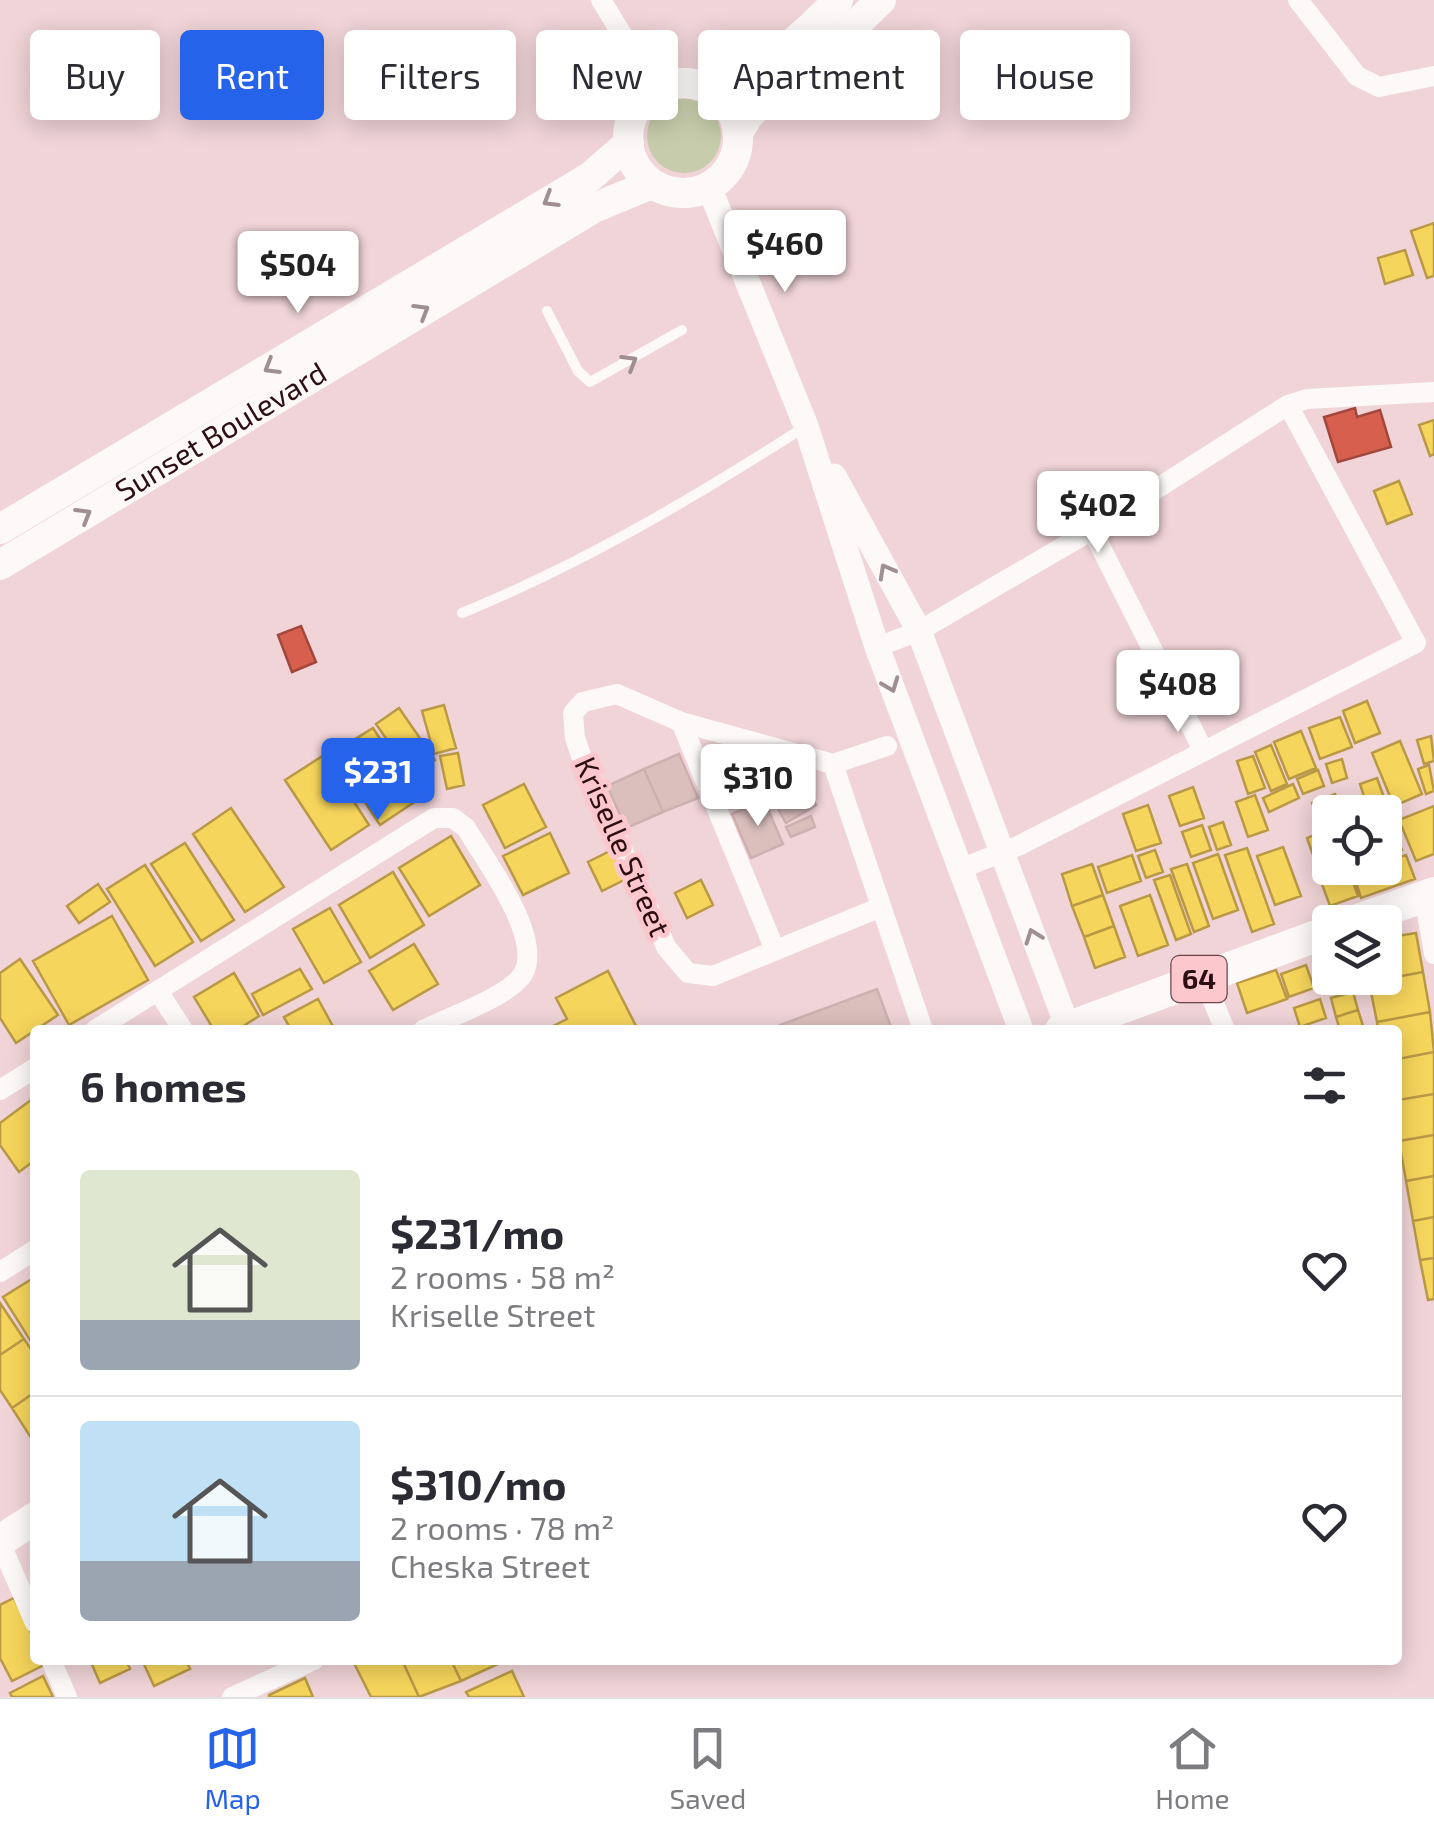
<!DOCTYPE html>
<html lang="en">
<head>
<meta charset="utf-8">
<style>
  :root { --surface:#fff; --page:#f2f2f3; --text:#2b2b33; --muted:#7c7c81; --line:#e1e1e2; --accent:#2563eb }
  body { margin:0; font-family:"Exo 2",sans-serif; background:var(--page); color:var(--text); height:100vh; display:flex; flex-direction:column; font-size:38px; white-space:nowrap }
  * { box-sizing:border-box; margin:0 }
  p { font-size:32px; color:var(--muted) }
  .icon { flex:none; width:55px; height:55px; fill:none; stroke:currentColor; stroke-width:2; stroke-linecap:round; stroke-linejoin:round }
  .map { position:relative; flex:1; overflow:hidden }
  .drawer { position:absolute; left:30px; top:1025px; width:1372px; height:640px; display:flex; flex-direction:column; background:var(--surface); border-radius:10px; box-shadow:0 5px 25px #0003 }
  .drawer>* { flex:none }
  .top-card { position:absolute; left:30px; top:30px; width:1375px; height:90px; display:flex; gap:20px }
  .buttons { position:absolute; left:1312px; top:795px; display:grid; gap:20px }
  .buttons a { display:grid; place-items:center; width:90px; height:90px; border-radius:10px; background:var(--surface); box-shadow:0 5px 25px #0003; font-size:50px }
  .price { position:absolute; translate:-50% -85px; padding:0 22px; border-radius:10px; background:#fff; color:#222; font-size:32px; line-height:65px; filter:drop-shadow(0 2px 5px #0008) }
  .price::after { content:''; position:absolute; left:50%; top:60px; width:30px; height:22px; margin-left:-15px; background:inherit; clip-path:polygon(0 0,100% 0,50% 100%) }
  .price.current { background:var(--accent); color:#fff }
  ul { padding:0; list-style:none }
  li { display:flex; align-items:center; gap:30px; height:250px; padding:0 50px }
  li+li { border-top:2px solid var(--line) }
  li span { display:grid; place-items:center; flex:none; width:280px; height:200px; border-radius:10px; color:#555 }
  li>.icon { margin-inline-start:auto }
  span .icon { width:120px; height:120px; fill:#fffc; stroke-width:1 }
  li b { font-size:42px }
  h2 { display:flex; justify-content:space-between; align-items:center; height:120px; padding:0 50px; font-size:42px }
  .pill { padding:0 35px; border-radius:10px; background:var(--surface); box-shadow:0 5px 25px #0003; font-size:35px; line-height:90px }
  .pill.current { background:var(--accent); color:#fff }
  .dock { display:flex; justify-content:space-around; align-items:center; height:140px; border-top:2px solid var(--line); background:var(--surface); font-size:28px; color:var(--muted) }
  .dock a { display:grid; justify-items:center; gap:5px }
  .dock .current { color:var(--accent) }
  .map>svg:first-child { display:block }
</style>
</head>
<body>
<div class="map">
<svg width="1434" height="1697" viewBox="0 0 1434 1697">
  <rect width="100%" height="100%" fill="#f0d4d7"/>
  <!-- green -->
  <path fill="#c7cdac" d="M647 136a37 37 0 1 1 74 0a37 37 0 1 1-74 0Z"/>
  <!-- homes -->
  <path fill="#f6d55c" stroke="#b99946" stroke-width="2.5" d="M1434,223V276L1427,278L1411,231Z
    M1405,250L1413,275L1385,284L1378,258Z
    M1434,420V454L1430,456L1419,425Z
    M1399,481L1412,514L1387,524L1374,491Z
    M1367,701L1380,733L1355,743L1343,711Z
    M444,705L456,748L434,754L422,711Z
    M399,708L435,760L412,776L376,724Z
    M1340,717L1352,747L1320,759L1309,728Z
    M373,728L419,799L380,825L333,753Z
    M1301,731L1316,768L1289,779L1274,742Z
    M1431,736L1434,761L1424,764L1417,740Z
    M1400,741L1422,794L1394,806L1372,753Z
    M1271,745L1287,784L1271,791L1255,752Z
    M458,753L464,785L447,789L440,756Z
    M324,755L369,825L331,850L285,780Z
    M1253,756L1265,788L1248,794L1237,761Z
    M1342,759L1347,778L1332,783L1326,764Z
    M1429,765L1434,791L1426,794L1418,769Z
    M1318,770L1324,786L1303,794L1297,779Z
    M1377,778L1387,806L1369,812L1360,784Z
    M524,784L546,827L505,848L483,805Z
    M1293,784L1299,798L1269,812L1263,798Z
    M1193,787L1204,818L1180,826L1169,796Z
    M1335,794L1342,812H1330V826L1323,829L1312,803Z
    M1255,795L1268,830L1248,837L1236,802Z
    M1148,805L1161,843L1136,851L1123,814Z
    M1434,806V854L1416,861L1399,820Z
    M231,808L284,887L245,912L193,834Z
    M1388,814L1402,850L1385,857V815Z
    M1223,822L1231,845L1217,850L1209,827Z
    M1202,825L1211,850L1191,857L1182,832Z
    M1330,829V865L1318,869L1307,838Z
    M550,833L569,873L523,895L503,856Z
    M451,836L480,885L429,916L399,868Z
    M185,843L234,920L201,941L151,864Z
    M1283,847L1301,896L1275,905L1257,856Z
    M1247,848L1274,924L1252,932L1225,855Z
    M612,850L626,879L602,891L588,862Z
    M1155,850L1163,872L1146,878L1138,856Z
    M1218,854L1238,910L1213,919L1193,863Z
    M1132,855L1141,881L1107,893L1098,867Z
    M1406,855L1415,879L1361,898L1353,873L1385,868V862Z
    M1092,864L1103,895L1072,906L1062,874Z
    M1187,864L1209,926L1194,932L1171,869Z
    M145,865L193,942L155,966L107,889Z
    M1348,868L1358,896L1330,906L1319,876Z
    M393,872L424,925L370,958L339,905Z
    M1170,875L1191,934L1176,940L1154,880Z
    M701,880L713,905L687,918L675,893Z
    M98,884L110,902L79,923L67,906Z
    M1103,895L1114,926L1084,937L1072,906Z
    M1150,895L1168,945L1138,956L1120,906Z
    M330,908L361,962L324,983L293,929Z
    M112,916L148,980L69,1025L33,961Z
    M1114,926L1125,957L1095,968L1084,937Z
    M1416,933L1423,972L1369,982V978H1385V938Z
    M414,944L438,984L393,1010L369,971Z
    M20,959L58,1015L16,1043L0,1018V973Z
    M1306,965L1314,988L1289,997L1281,974Z
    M1330,968V978H1347L1349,985L1325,994L1317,972Z
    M300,969L312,989L263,1015L252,994Z
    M1276,970L1287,999L1247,1013L1237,983Z
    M608,971L637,1028L545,1030L567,1019L556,998Z
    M1423,972L1430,1012L1377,1022L1369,982Z
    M234,973L259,1016L237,1030H214L194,997Z
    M1353,992L1358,1010L1336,1017L1331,998Z
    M318,999L335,1030H291L284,1017Z
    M1320,999L1326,1018L1300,1027L1294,1008Z
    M1358,1010L1364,1029L1340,1030L1336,1017Z
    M1430,1012L1434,1052L1398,1059V1030H1378L1377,1022Z
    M1434,1052V1094L1398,1100V1059Z
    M1434,1094V1135L1399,1141L1398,1100Z
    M35,1097V1160L19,1172L0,1145V1123Z
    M1434,1135V1176L1406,1181L1399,1141Z
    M1434,1176V1217L1413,1221L1406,1181Z
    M1434,1217V1258L1420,1260L1413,1221Z
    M1434,1258V1299L1428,1300L1420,1260Z
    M35,1277V1348L3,1297Z
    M0,1303L24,1339L0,1355Z
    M24,1339L35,1355V1392L12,1408L0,1390V1355Z
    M35,1392V1444L12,1408Z
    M14,1598L35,1641V1660L46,1664L12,1681L0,1658V1605Z
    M90,1660H126L130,1669L100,1683Z
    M142,1660H186L190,1669L154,1686Z
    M365,1660H402L419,1697H371L355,1665Z
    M402,1660H451L461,1681L419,1697Z
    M451,1660H499L500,1663L461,1681Z
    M512,1671L524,1697H469L466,1692Z
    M43,1676L53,1697H12L10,1693Z
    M305,1678L313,1697H269V1695Z"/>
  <!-- shops -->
  <path fill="#d6604d" stroke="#a3473c" stroke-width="2.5" d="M1355,408L1357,417L1380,410L1391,447L1338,462L1324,417Z
    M301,626L316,662L292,672L278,635Z"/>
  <!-- building -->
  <path fill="#dbbfbd" stroke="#cdb1b0" stroke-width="2.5" d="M679,754L698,798L663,812L644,769Z
    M644,769L663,812L626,828L607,786Z
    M799,776L816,805L786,823L769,793Z
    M764,800L783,844L751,858L732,814Z
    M811,816L815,827L791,837L786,827Z
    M877,989L892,1030H782L780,1025Z"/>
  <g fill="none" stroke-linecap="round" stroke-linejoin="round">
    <!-- service -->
    <path stroke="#fdf9f9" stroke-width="10" d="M547,311L578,371L590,382L682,330
      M462,613C584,563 692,499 803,428"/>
    <!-- minor -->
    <path stroke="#fdf9f9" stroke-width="20" d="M601,0L656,90
      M1298,0L1357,76L1379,87L1434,76
      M1092,530L1203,750
      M877,647L919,631L1092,530L1288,405L1307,399L1434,392
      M681,722L775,950
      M833,764L923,1030
      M960,869L1018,846L1416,643L1288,405
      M1424,896L1434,954
      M881,907L713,976L688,973L666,947L583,761L575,738L573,713L583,702L617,694L681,722L833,764L887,746
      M1203,977L1225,1030
      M158,991L183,1030
      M95,1030L434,818H453L466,828C485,860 544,938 523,974C510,996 447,1018 423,1030
      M0,1090L35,1068
      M0,1272L35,1250
      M0,1542L35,1623
      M51,1660L67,1697
      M232,1697L314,1660"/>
    <!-- tertiary -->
    <path stroke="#fdf9f9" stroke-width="25" d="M709,187L806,426L877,647L1021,1030
      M834,476L919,631L1068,1028"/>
    <!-- secondary -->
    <g stroke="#fdf9f9" stroke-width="30">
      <circle cx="683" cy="138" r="55"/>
      <path d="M709,89C758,78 804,36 838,0"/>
      <path d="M738,133L750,113L808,71L881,0"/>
      <path d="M0,529L590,177L629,143"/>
      <path id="s1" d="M0,565L594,208L652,184"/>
    </g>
    <!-- primary -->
    <path stroke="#fdf9f9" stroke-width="32" d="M1352,922L1434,893
      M1061,1030L1330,931
      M0,1541L35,1518"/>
  </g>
  <!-- one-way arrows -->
  <defs><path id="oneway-chevron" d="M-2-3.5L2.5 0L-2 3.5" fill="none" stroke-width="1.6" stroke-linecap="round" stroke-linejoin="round" transform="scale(2.5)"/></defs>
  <g stroke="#9f8f92">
    <use href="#oneway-chevron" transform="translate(550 200) rotate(149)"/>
    <use href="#oneway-chevron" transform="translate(422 311) rotate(-31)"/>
    <use href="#oneway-chevron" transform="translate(630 362) rotate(-31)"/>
    <use href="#oneway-chevron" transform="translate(271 367) rotate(149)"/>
    <use href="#oneway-chevron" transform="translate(84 515) rotate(-31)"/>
    <use href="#oneway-chevron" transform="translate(886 571) rotate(-119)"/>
    <use href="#oneway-chevron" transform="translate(891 685) rotate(69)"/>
    <use href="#oneway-chevron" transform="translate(1033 936) rotate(-110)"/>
  </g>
  <g text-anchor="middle" stroke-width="10" stroke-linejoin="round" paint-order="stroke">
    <!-- shield labels -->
    <rect fill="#fcc8cd" stroke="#6a464b" stroke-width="2.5" x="1171.5" y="956" width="55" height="46" rx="8"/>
    <g font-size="28" font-weight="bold" fill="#2c0e13">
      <text x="1199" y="989">64</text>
    </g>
    <!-- street labels -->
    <g font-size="30" fill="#2c0e13" stroke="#fcc8cd">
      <text dy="10" stroke="none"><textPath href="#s1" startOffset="258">Sunset Boulevard</textPath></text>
      <text transform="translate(622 847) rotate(66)" y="10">Kriselle Street</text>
    </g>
  </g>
</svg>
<div class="buttons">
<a><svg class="icon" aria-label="locate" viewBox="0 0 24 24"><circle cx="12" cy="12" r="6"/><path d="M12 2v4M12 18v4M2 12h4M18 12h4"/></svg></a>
<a><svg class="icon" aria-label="layers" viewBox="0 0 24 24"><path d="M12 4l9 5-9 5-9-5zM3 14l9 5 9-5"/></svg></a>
</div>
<b class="price" style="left:785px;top:295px">$460</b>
<b class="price" style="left:298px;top:316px">$504</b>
<b class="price" style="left:1098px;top:556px">$402</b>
<b class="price" style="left:1178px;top:735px">$408</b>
<b class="price current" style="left:378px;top:823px">$231</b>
<b class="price" style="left:758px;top:829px">$310</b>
<div class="top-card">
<a class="pill">Buy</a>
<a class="pill current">Rent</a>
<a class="pill">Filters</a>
<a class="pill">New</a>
<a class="pill">Apartment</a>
<a class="pill">House</a>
</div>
<section class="drawer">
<h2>6 homes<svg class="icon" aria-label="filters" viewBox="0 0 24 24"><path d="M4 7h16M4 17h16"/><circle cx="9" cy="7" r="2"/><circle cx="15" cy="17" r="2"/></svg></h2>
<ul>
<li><span style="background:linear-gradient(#dfe7d0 75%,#9aa5b1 0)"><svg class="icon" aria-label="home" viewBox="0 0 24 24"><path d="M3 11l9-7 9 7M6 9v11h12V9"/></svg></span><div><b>$231/mo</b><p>2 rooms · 58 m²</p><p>Kriselle Street</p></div><svg class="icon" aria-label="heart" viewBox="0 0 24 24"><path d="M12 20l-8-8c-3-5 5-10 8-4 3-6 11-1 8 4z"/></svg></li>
<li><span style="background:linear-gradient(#bfe0f5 70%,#9aa5b1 0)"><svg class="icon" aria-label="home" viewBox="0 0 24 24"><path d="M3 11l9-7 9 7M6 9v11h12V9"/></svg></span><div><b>$310/mo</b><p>2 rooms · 78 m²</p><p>Cheska Street</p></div><svg class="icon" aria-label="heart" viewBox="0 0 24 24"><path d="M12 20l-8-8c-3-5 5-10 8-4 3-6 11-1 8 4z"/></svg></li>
</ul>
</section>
</div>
<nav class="dock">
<a class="current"><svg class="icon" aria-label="map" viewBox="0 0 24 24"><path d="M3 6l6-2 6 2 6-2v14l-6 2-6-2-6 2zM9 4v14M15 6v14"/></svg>Map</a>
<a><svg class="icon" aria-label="saved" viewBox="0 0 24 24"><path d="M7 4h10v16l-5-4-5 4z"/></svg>Saved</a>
<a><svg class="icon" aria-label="home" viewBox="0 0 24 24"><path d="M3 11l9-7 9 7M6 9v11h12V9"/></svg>Home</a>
</nav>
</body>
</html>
